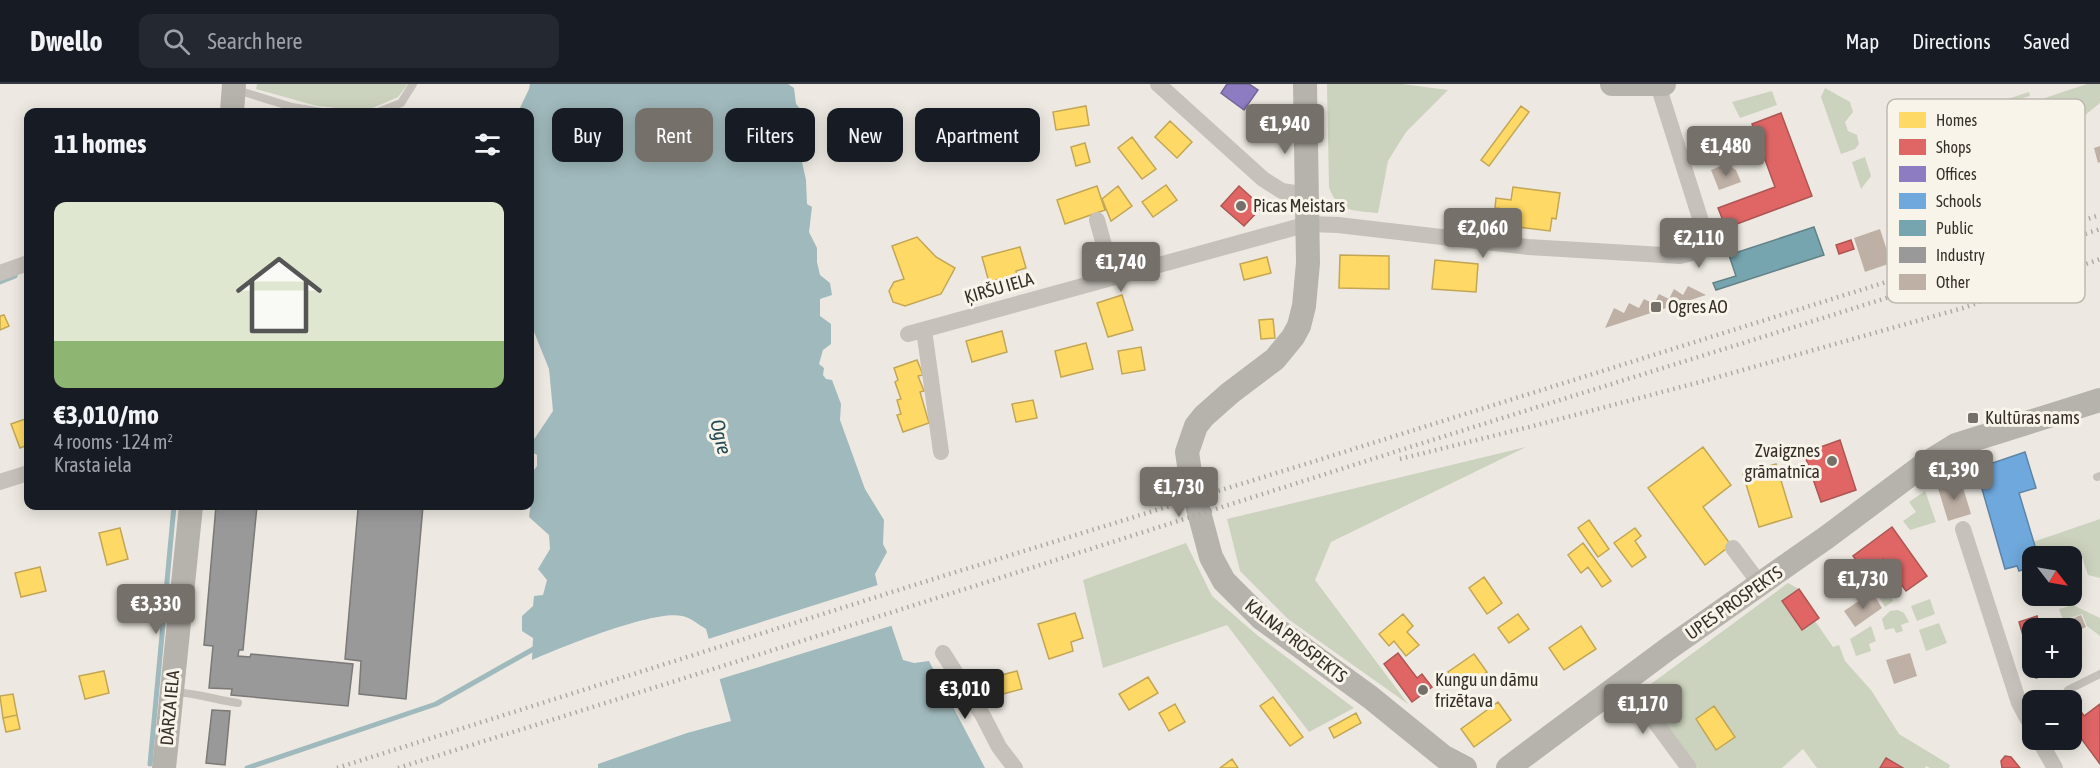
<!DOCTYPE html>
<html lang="en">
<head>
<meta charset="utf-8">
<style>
  :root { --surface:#171b24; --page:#242831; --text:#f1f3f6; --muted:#9ea1a6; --line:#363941; --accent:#76706a }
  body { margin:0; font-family:"Asap Condensed",sans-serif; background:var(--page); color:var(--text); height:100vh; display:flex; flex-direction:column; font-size:22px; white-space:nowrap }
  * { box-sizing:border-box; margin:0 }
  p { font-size:20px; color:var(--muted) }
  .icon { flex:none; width:33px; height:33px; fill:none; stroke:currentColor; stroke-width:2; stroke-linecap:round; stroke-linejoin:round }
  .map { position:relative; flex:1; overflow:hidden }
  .drawer { position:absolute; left:24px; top:24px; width:510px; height:402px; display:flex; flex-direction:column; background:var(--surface); border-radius:12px; box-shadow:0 3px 15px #0003 }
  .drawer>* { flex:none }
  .guide { position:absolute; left:552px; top:24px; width:570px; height:54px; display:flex; gap:12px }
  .needle { width:39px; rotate:121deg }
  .controls { position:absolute; left:2022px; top:462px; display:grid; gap:12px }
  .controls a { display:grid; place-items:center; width:60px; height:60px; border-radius:12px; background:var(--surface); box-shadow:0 3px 15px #0003; font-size:30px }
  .price { position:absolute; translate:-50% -51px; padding:0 14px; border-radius:6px; background:var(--accent); color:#fff; font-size:20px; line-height:39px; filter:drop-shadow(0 2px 3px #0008) }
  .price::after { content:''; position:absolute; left:50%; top:36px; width:18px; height:14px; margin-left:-9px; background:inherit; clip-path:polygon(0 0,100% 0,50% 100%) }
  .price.current { background:#222; color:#fff }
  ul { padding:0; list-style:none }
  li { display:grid; align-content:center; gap:12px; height:318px; padding:0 30px }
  li span { display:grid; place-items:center; height:186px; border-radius:12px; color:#555 }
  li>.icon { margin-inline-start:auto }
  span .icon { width:108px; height:108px; fill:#fffc; stroke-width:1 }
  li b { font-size:26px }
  h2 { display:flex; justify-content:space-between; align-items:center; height:72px; padding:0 30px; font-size:26px }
  .chip { padding:0 21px; border-radius:12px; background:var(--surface); box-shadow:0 3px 15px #0003; font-size:21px; line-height:54px }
  .chip.current { background:var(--accent); color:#fff }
  header { display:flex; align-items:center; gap:36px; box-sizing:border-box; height:84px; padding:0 30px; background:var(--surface); border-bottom:2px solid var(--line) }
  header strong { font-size:28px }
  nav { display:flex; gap:33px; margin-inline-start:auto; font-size:21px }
  .search { width:420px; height:54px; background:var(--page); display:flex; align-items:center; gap:15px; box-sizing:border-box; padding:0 21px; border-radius:12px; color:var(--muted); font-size:22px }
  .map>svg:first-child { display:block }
</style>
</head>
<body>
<header>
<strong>Dwello</strong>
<div class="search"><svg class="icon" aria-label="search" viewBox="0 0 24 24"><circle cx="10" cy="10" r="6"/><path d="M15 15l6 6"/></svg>Search here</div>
<nav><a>Map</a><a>Directions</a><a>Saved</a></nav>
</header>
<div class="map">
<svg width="2100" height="684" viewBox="0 0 2100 684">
  <rect width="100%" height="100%" fill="#ede9e2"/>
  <!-- green -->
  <path fill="#cbd2bd" d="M257,0H408L398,13L366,27L317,22L256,5Z
    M1327,0H1402L1448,6L1406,48L1388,77L1378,129C1355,127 1337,128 1329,103Z
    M2087,0H2100V19L2073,41L2030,56L2023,51C2014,50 2011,55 2011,63L1994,69L1992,60L1981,64L1974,43L1983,40L1981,35Z
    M1825,4L1850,18L1853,28L1845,38L1848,47L1857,51L1859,60L1855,65L1841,70L1821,13Z
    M1772,7L1777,21L1740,34L1732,18Z
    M2029,8L2030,12L1978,28L1977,25Z
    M1865,73L1871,92L1861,105L1852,78Z
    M1526,363L1331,458L1315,496L1408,620L1288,535L1240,487L1227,435Z
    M1925,407L1936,438L1910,446L1903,437L1916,428L1909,418Z
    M2100,435V494L2088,491L2080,467L2063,472H2038L2033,458Z
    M1186,459L1212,512L1257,551L1354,624L1309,648L1227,541L1103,584L1083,496Z
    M1886,498L1893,517L1885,523L1875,506Z
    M1788,499L1799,505L1782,518L1802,546L1815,537L1833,563L1839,561L1845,577L1871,606L1899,650L1950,681L1949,684H1930L1926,682L1925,684H1903L1886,674L1880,684H1817L1803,665L1782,684H1698L1640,608Z
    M1930,515L1935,530L1917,537L1911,522Z
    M2073,521L2100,534V552L2087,542L2082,530L2063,536L2059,525Z
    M1898,526L1904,529L1909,538L1901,541L1903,547L1896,549L1894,544L1885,546L1882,535L1890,527Z
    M1939,539L1947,559L1926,567L1919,546Z
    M1871,542L1876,557L1869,560L1871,567L1856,572L1850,555Z"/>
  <!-- water -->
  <path fill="#a0b9bc" d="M530,0H788L794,4L796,20L804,29L806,40L802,53V78L806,96L807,120L812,123L809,148L817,164V178L820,191L830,199L832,211L820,215V232L831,240V260L823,266L819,280L824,284L823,291L826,295L832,296L841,320L840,336L865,405L884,436L883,460L887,468L875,490L877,499L903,576L914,579L929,577L985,684H598V680L687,649L731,637L706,545C699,541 690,533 682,532C652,526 563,563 532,576L533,554L522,547V532L533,522L534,512L543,511L547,496L538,485L550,465L549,451L529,433L532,411L531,390L537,382V371L530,367V357L535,354L553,327L549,285L530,238V28H518L529,5Z"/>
  <!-- pier -->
  <path fill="#ede9e2" d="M881,500L894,541L717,596L705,556Z"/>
  <!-- homes -->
  <path fill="#ffd966" stroke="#c3a654" stroke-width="1.5" d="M1086,22L1089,41L1056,46L1053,28Z
    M1521,22L1529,28L1489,82L1481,76Z
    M1170,37L1192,58L1177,74L1155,53Z
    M1132,53L1156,85L1142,95L1118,64Z
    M1085,59L1090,78L1076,82L1071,63Z
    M1166,101L1177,116L1153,133L1142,118Z
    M1097,102L1105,126L1065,140L1057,116Z
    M1118,102L1132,122L1111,137L1102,115Z
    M1513,103L1560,109L1556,135L1552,134L1550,147L1509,142L1511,126L1495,124L1496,114L1511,116Z
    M917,153L936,173L955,184L941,210L905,222L893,218L889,207L894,198L904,195L892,162Z
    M1020,163L1026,184L1016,187L1020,200L1002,205L999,195L989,198L982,173Z
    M1340,171L1389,172V205L1339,204Z
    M1267,173L1271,189L1244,196L1240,180Z
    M1435,176L1478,180L1476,208L1432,205Z
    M1122,211L1133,246L1108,253L1097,219Z
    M4,231L9,242L0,246V232Z
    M1273,235L1275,254L1261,255L1259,236Z
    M1002,247L1007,268L972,278L966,257Z
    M1086,259L1093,285L1061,293L1055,267Z
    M1141,263L1145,286L1122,290L1118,267Z
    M917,276L923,291L918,292L924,307L920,308L929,339L903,348L897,331L901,330L897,316L901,315L895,298L898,296L894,284Z
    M1033,316L1037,334L1016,338L1012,320Z
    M28,334V361L20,364L11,340Z
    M1703,363L1731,401L1703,423L1731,461L1705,481L1648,404Z
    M1776,380L1792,433L1759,443L1743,390Z
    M1589,436L1609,465L1598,473L1578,444Z
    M120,444L128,475L107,481L99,449Z
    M1635,444L1641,452L1635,457L1646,473L1632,483L1614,459Z
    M1583,459L1611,497L1602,503L1588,483L1581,489L1568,471Z
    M40,483L46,507L21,513L15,489Z
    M1484,493L1502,519L1487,530L1469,504Z
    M1075,529L1083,554L1071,558L1073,567L1049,575L1038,540Z
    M1403,530L1413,542L1407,548L1419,561L1406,572L1394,557L1389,562L1379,550Z
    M1518,530L1529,545L1509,559L1498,544Z
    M1581,542L1596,565L1564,586L1549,564Z
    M1474,570L1487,588L1461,607L1448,588Z
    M104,587L109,609L85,615L79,592Z
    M1017,587L1022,605L995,612L990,594Z
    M1148,593L1158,609L1129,626L1119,610Z
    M13,610L17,631L3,634L0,612Z
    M1273,613L1303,653L1290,662L1260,622Z
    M1498,618L1511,636L1474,663L1461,645Z
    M1175,620L1185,638L1169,647L1159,629Z
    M1626,622L1637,625L1635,634L1624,632Z
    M1714,622L1735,653L1716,666L1696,635Z
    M1356,629L1361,639L1334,654L1329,644Z
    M17,631L20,645L6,648L3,634Z
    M1232,675L1238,684H1220Z"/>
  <!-- shops -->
  <path fill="#e06666" stroke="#ad5654" stroke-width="1.5" d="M1781,29L1812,112L1726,144L1718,124L1775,103L1752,40Z
    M1239,102L1262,123L1244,142L1221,122Z
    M1851,156L1854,165L1839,170L1836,161Z
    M1840,356L1856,406L1821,418L1804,369Z
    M1892,443L1927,492L1906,507L1883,475L1865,489L1853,472Z
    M1799,505L1819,534L1802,546L1782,517Z
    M2037,532L2040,544H2032V582L2019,538Z
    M1398,569L1417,594L1422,590L1432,603L1412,618L1384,580Z
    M2033,584H2052L2054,588L2036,594Z
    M2100,620V680L2072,642V628L2078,623L2084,632Z
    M2005,672L2011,673L2020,684H2002L2001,677Z
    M1886,674L1903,684H1880Z"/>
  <!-- offices -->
  <path fill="#8e7cc3" stroke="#746595" stroke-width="1.5" d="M1227,0H1249L1258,6L1244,26L1221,9Z"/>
  <!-- schools -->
  <path fill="#6fa8dc" stroke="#5e84a6" stroke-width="1.5" d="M2025,368L2036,404L2019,409L2038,472H2032V478L2024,480L2025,485L2019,487L2017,482L2005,485L1978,391L1973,385L1977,377H1982L1987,381Z"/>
  <!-- public -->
  <path fill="#76a5af" stroke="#638287" stroke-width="1.5" d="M1814,143L1824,171L1716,206L1713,199L1736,192L1729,171Z"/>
  <!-- industry -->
  <path fill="#999" stroke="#7b7977" stroke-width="1.5" d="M216,422H257L243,566H239L238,572L250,573L251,570L353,580L348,622L231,611L232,605L209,604L213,562L204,561Z
    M337,422H423L406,615L359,610L361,577L345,575L358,425Z
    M212,626L230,627L225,681L206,679Z"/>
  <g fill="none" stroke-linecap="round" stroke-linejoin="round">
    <!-- stream -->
    <path stroke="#a0b9bc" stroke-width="5" d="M0,198L15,192
      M150,680L174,422
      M247,684L436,620L537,563"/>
  </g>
  <!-- building -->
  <path fill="#bfb0a5" d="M2100,62V78L2098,79L2094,64Z
    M1726,80L1736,86L1741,98L1719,106L1711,86Z
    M1880,145L1891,179L1865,188L1854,154Z
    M1688,202L1706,211L1605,244L1614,224L1624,229L1629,219L1639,224L1644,215L1654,220L1659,210L1669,215L1674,205L1683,211Z
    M1961,397L1971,430L1948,437L1938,404Z
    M1872,508L1882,524L1855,543L1844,527Z
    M2081,531L2086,543L2072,549V544H2067L2064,538Z
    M1910,569L1917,592L1894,600L1886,576Z"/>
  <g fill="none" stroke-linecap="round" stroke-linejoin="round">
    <!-- lane -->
    <path stroke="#c6c1bb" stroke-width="8" d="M237,6L292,23L322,28
      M378,28L401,19L413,0
      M2097,393L2100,392
      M2068,606L2100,590
      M174,608C196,609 217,616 238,619"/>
    <!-- street -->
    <path stroke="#c6c1bb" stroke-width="16" d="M1158,0L1263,95L1282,107L1307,111
      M1097,136L1113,193
      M0,189L28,179
      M924,246L941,368
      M908,250L1308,140L1338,141L1528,163L1680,172L1697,168L1705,160L1706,153L1658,1
      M0,398L28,389
      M1963,445L2019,619L2032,643
      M1733,464L1760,500
      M943,569L983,632L999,663L1015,684
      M1625,597L1689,684
      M2039,656L2055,684"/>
    <!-- secondary -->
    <path stroke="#b6b2ac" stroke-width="24" d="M1305,0L1308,179L1304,222L1299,242L1293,253L1275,275L1230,309L1204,332L1196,342L1187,368L1192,402L1211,473L1224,497L1261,534L1370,613L1444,673L1465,684
      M1612,0H1664
      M232,28L234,0
      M164,684L191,422
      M1508,684L1669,564L1827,453L1922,382L1956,361L2100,316"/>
    <!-- rail -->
    <path stroke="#aeaaa5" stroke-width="4.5" stroke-dasharray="1.5 4.5" stroke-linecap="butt" d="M1400,375L1537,341L1700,298L1963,224L2100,175
      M337,684L927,497L1312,378L2100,131
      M398,684C735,579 1071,471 1407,364C1638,291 1870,221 2100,145"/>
  </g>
  <!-- markers -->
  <g fill="#76706a" stroke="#f8f4ea" stroke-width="2">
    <circle cx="1241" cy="122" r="6"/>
    <rect x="1650" y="217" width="12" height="12" rx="3"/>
    <rect x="1967" y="328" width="12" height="12" rx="3"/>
    <circle cx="1832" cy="377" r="6"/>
    <circle cx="1423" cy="606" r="6"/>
  </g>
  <g text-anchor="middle" stroke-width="6" stroke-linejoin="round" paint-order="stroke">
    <!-- poi labels -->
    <g font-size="18" fill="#362f29" stroke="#f8f4ea" text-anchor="start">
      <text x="1253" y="128">Picas Meistars</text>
      <text x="1668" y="229">Ogres AO</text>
      <text x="1985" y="340">Kultūras nams</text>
      <text x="1820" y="373" text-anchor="end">Zvaigznes<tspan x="1820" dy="21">grāmatnīca</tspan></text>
      <text x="1435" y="602">Kungu un dāmu<tspan x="1435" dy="21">frizētava</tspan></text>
    </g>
    <!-- street labels -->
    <g font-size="18" fill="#362f29" stroke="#f8f4ea">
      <text transform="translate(999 204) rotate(-16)" y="6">ĶIRŠU IELA</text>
      <text transform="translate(1734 519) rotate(-35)" y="6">UPES PROSPEKTS</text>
      <text transform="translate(1296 557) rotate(38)" y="6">KALNA PROSPEKTS</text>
      <text transform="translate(170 624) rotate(-85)" y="6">DĀRZA IELA</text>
    </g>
    <!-- water labels -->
    <g font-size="20" font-style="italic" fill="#224b55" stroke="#f8f4ea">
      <text transform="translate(721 353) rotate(76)" y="7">Ogre</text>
    </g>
  </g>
  <!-- legend -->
  <rect x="1887" y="15" width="198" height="204" rx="9" fill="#f8f4ea" stroke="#beb9b0" stroke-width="1.5"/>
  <rect x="1899" y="28" width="27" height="16" fill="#ffd966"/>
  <rect x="1899" y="55" width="27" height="16" fill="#e06666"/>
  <rect x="1899" y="82" width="27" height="16" fill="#8e7cc3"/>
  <rect x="1899" y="109" width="27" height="16" fill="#6fa8dc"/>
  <rect x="1899" y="136" width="27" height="16" fill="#76a5af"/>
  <rect x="1899" y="163" width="27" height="16" fill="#999"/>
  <rect x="1899" y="190" width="27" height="16" fill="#bfb0a5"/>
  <g font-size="16" fill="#362f29">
    <text x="1936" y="42">Homes</text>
    <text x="1936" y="69">Shops</text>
    <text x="1936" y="96">Offices</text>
    <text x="1936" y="123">Schools</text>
    <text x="1936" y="150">Public</text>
    <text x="1936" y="177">Industry</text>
    <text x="1936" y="204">Other</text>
  </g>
</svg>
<div class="controls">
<a><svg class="needle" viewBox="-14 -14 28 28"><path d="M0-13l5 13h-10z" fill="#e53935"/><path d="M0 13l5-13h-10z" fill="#9ea1a6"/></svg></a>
<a>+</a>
<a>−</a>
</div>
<b class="price" style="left:1285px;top:71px">€1,940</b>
<b class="price" style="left:1726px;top:93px">€1,480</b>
<b class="price" style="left:1483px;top:175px">€2,060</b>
<b class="price" style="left:1699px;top:185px">€2,110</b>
<b class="price" style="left:1121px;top:209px">€1,740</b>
<b class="price" style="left:1954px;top:417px">€1,390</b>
<b class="price" style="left:1179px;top:434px">€1,730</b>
<b class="price" style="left:1863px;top:526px">€1,730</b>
<b class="price" style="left:156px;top:551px">€3,330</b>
<b class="price current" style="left:965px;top:636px">€3,010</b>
<b class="price" style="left:1643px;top:651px">€1,170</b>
<div class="guide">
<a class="chip">Buy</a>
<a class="chip current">Rent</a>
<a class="chip">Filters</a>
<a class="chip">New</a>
<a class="chip">Apartment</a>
</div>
<section class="drawer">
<h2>11 homes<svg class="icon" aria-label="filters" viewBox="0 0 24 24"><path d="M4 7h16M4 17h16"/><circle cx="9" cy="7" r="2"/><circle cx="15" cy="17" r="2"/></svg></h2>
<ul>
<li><span style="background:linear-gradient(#dfe7d0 75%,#8fb573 0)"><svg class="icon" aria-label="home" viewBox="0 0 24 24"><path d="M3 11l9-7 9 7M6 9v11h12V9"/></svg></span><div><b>€3,010/mo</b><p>4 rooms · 124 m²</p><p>Krasta iela</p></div></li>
</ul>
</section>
</div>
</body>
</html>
